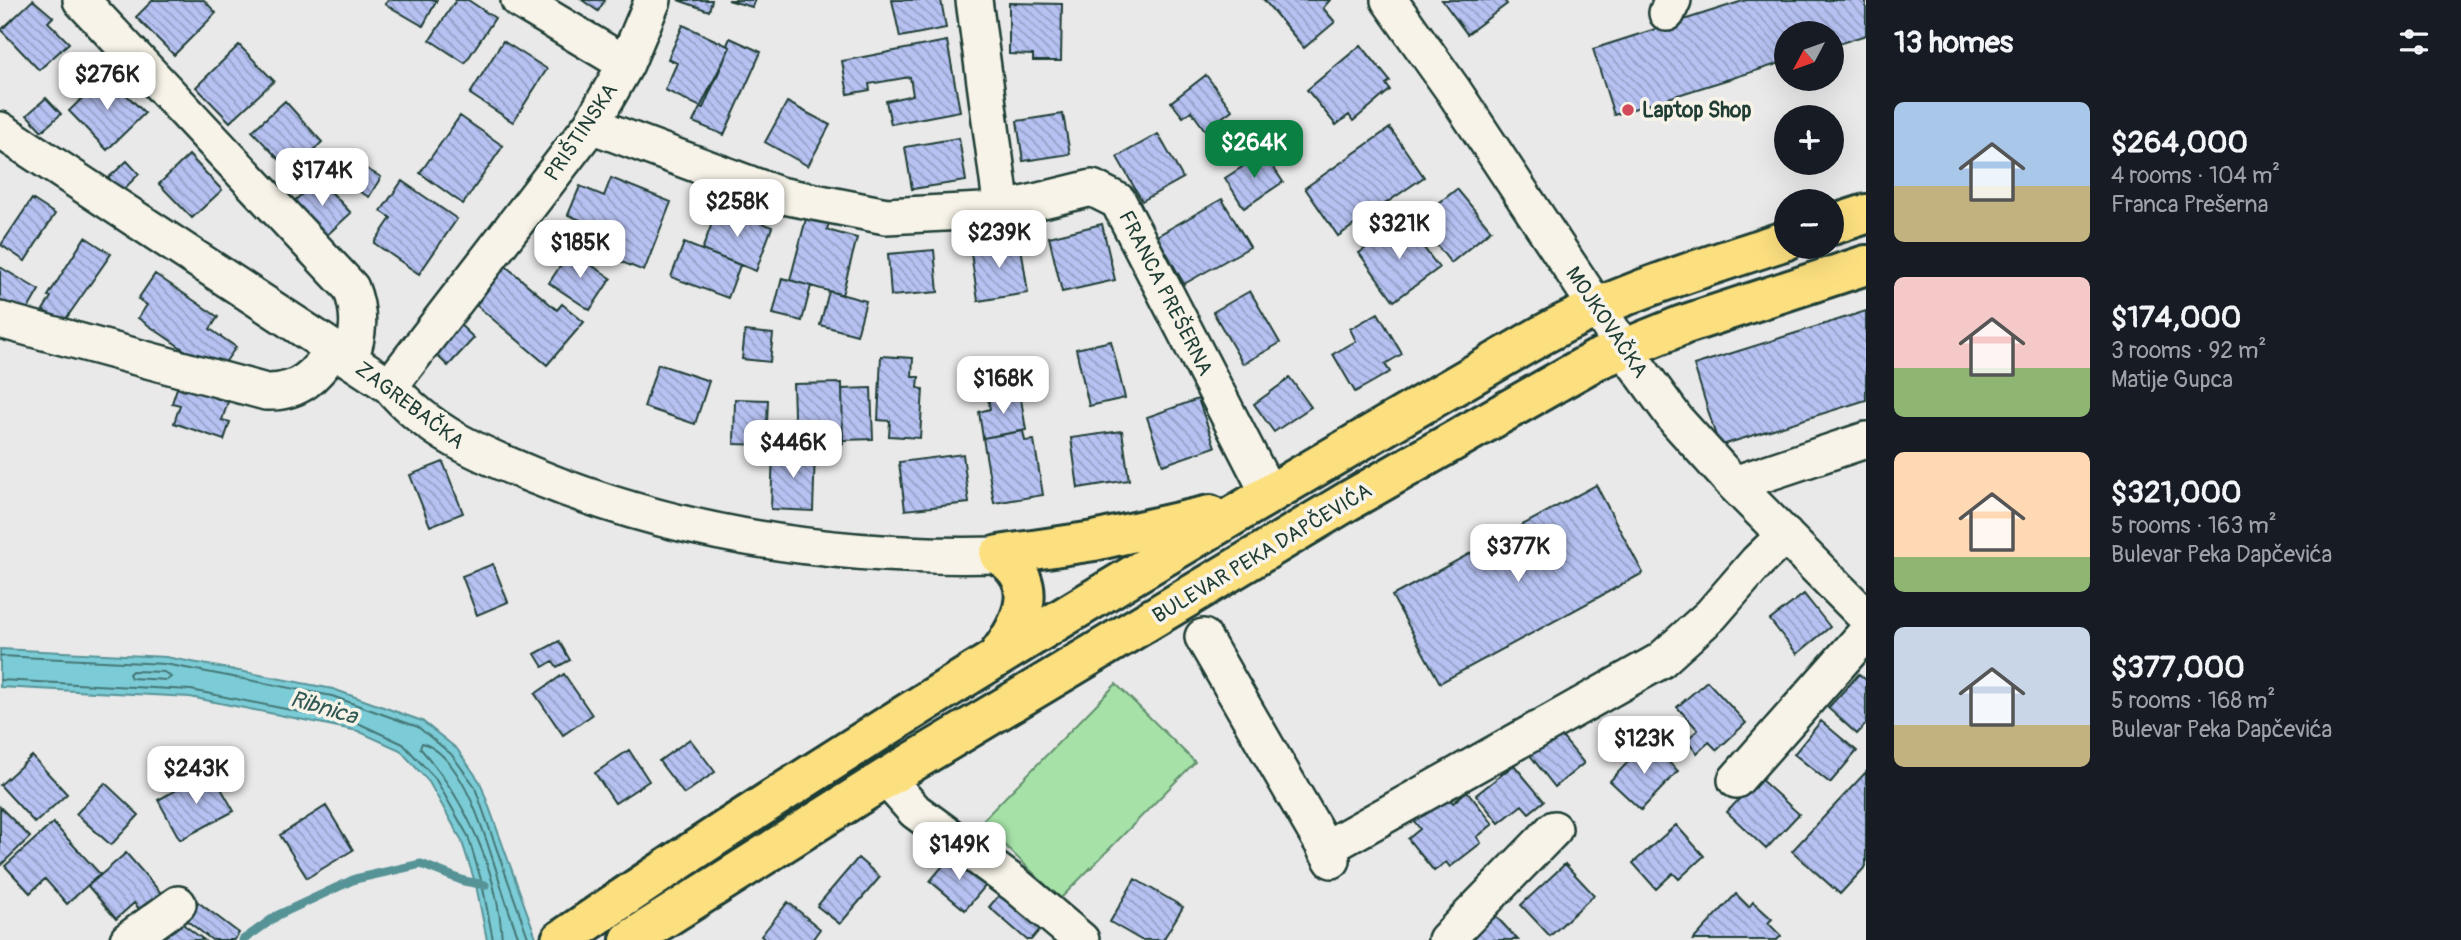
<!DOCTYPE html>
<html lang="en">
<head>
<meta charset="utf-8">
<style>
  :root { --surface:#171b24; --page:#242831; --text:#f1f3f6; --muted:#9ea1a6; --accent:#0b8043 }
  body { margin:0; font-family:Pangolin,sans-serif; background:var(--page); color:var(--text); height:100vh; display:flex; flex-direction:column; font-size:26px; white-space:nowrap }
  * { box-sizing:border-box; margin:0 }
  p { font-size:23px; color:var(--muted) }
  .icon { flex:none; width:38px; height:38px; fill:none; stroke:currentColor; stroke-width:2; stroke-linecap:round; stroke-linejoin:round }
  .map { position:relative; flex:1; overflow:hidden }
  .panel { display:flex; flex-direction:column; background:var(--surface); width:595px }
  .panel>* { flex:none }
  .needle { width:46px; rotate:229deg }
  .fabs { position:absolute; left:1774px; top:21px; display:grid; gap:14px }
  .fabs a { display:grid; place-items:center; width:70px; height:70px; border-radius:50%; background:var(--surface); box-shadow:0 7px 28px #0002; font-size:35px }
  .price { position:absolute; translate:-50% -60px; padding:0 16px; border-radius:14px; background:#fff; color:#222; font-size:23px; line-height:46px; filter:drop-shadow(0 2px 4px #0008) }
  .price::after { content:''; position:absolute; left:50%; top:42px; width:21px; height:16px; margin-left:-10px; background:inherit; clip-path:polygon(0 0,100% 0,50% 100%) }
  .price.current { background:var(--accent); color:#fff }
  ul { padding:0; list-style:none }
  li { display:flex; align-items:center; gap:21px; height:175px; padding:0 28px }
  li span { display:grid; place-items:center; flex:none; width:196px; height:140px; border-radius:10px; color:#555 }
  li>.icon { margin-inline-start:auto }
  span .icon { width:84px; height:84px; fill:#fffc; stroke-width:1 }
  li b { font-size:30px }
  h2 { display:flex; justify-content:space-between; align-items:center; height:84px; padding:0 28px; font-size:30px }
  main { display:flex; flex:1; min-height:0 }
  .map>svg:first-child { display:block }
</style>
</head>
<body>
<main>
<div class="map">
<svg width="1866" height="940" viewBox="0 0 1866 940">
  <defs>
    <pattern id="building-back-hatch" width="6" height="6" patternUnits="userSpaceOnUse" patternTransform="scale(1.75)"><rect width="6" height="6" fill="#b7c2f3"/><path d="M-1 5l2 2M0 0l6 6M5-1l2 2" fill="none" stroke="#949fc6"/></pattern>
  </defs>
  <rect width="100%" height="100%" fill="#eae9ea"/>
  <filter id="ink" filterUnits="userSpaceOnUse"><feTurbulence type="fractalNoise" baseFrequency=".0143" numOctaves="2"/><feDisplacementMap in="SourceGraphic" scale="14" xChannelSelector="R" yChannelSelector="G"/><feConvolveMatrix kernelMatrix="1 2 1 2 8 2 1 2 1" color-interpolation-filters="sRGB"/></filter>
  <g filter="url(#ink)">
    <!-- pitch -->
    <path fill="#a6e2a8" stroke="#62906e" stroke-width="2" d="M1116,684L1195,762L1060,899L981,822Z"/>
    <!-- water -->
    <path fill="#7cccd7" stroke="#579396" stroke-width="2" d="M0,649L166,657L333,689L422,721L457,749L480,782L537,940H487L476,885L461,839L429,782L400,750L358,731L190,697L0,687Z"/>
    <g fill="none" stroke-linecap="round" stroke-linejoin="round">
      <!-- shore -->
      <path stroke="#447675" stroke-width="2" d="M0,656L165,664L332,696L418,727L451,754L474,785L529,940
        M132,671L164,672L171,677L167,680L131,678L129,674Z
        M0,680L191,690L360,724L403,744L435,778L468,836L482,883L493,940
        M502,940C498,870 466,800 420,748L422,743C477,760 497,892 520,940"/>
      <!-- stream -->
      <path stroke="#579396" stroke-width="9" d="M243,940L278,915L355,879L421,864L464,881L485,885"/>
    </g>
    <!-- building -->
    <path fill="url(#building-back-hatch)" stroke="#1f3d34" stroke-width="2" d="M33,0L53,17L48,22L69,43L39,70L1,30Z
      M153,0H204L216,13L174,55L136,17Z
      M388,0H437L423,26L385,4Z
      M456,0H468L495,18L465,63L430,40Z
      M582,0H605L598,11Z
      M678,0H712L709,11Z
      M728,0H755L752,7Z
      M892,0H941L946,28L900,37Z
      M1264,0H1330L1323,8L1335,22L1304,48Z
      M1442,0H1504L1507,4L1467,34Z
      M1746,0H1866V35L1832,46V33H1787V61L1614,115L1593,49Z
      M1009,3L1062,4L1061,61H1033V55L1009,54Z
      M683,25L730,47L703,108L665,90L677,63L668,59Z
      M730,38L761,52L724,135L693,122L730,47L727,45Z
      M503,41L547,69L513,122L470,94Z
      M947,41L960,111L891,124L886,101L913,95L910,77L869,84L870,90L848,94L842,61Z
      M239,45L274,81L230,122L196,87Z
      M1361,45L1390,81L1386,84L1390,90L1353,121L1349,115L1336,125L1307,90Z
      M106,75L145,113L107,150L69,111Z
      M1206,75L1232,110L1205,130L1191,111L1183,117L1171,102Z
      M46,98L61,114L42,131L27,115Z
      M285,101L322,142L291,172L252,131Z
      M787,102L830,125L808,166L765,142Z
      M1063,114L1070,154L1023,161L1017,121Z
      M460,116L503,146L463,204L420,173Z
      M1390,128L1424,177L1338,236L1305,188Z
      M1158,134L1183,178L1142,201L1117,157Z
      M959,138L966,181L912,189L905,147Z
      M1264,153L1283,182L1244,208L1225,178Z
      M189,155L222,190L192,218L159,184Z
      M342,155L381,177L369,197L330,175Z
      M127,161L139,174L121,192L108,178Z
      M611,178L671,202L644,271L604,255L610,240L590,232L593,225L568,215L580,186L604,196Z
      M319,179L351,213L325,237L293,202Z
      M402,181L457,219L419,274L374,243L391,218L381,211Z
      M1457,189L1491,230L1451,263L1417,220Z
      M32,199L55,214L25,261L1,245Z
      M1222,199L1250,247L1184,284L1157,236Z
      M718,207L772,227L756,271L702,250Z
      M808,211L830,217L827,230L857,238L842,295L790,280Z
      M1404,221L1439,268L1394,301L1359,253Z
      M1102,224L1115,280L1062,292L1049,237Z
      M85,237L111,254L63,323L43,310L51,297L48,296Z
      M1020,240L1028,293L978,301L970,247Z
      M684,243L740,265L728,298L671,277Z
      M934,250L938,292L891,296L888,254Z
      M570,251L611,278L590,310L549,283Z
      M501,262L557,310L562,304L584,322L547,365L469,299Z
      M0,267L39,290L24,316L0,302Z
      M155,274L218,317L210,329L236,347L224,364L218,360L214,366L198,355L196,358L138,318L147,305L138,299Z
      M782,278L811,286L802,321L773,314Z
      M829,291L866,301L857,335L820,325Z
      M1250,291L1280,343L1243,364L1213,312Z
      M1866,311V400L1719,446L1694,365Z
      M1378,313L1402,354L1385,364L1390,372L1355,392L1333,354L1356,341L1350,329Z
      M455,320L474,338L448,366L429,348Z
      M745,331L773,334L770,362L742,359Z
      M1111,341L1125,398L1089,406L1076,349Z
      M881,356L913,358L912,377H919L918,388L923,389L920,438L889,436L890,421L878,420Z
      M658,364L709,381L695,424L644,407Z
      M1290,378L1311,407L1274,432L1254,404Z
      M842,383L843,444L795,445L793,384Z
      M187,384L214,393L213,397L228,402L222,420L230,422L224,440L174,423L180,405L172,403L177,388L185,391Z
      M871,388L873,439L843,440L842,389Z
      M1020,393L1026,430L983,438L979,412L990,409L988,398Z
      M735,399L768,400L766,445L734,444Z
      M1198,399L1215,447L1163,465L1147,417Z
      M1023,431L1025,441L1034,440L1043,495L994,503L983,438Z
      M1122,431L1129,480L1078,488L1071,438Z
      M773,450L815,451L813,511L771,509Z
      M963,454L969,503L905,510L899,462Z
      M443,462L463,513L430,526L410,475Z
      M1596,485L1643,573L1440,683L1392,596Z
      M493,564L508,602L477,615L462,576Z
      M1804,594L1830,627L1797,654L1770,620Z
      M559,641L570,660L557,667L553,661L543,667L535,654Z
      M564,674L592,715L563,735L535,694Z
      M1859,674L1866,680V724L1857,734L1828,708Z
      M1707,681L1746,723L1717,750L1709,742L1697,753L1686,740L1698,730L1677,707Z
      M1821,721L1857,751L1830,783L1794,754Z
      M1557,731L1584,763L1555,787L1529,754Z
      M690,739L715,772L684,794L659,761Z
      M1647,742L1678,771L1641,810L1610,781Z
      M629,750L649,781L615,803L595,773Z
      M32,756L67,794L35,823L0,785Z
      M1514,765L1544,801L1529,813L1522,805L1499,823L1476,795Z
      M211,771L234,811L180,840L158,800Z
      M1866,772V866L1840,894L1792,851Z
      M1759,778L1799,814L1766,849L1727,812Z
      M105,783L139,815L111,845L76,814Z
      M1467,791L1493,824L1477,837L1481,843L1450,867L1446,862L1434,871L1408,839L1420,829L1414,821L1447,795L1453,803Z
      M326,806L353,850L307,878L280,835Z
      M0,807L30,837L0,866Z
      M53,823L100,874L67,904L45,879L30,893L5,866Z
      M1676,825L1704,856L1679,879L1673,873L1656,889L1633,863Z
      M126,853L161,893L141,911L134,903L116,919L88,886Z
      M952,855L987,884L965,910L930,881Z
      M858,858L880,877L840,924L817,906Z
      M1565,864L1594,895L1550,936L1521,905Z
      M1135,879L1183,907L1163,940H1141L1110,922Z
      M1001,893L1042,927L1031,940H1027L989,907Z
      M1736,894L1749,907L1753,902L1772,919L1768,923L1781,936L1777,940H1693Z
      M194,899L239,933L234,940H212L181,916Z
      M788,902L820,929L812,940H766L761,936Z
      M1494,914L1518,940H1449Z
      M176,919L204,940H150Z"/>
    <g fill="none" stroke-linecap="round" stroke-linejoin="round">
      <defs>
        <path id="minor" d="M81,0L351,288C361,314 359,334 350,360
          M519,0L626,64
          M974,0L1002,210
          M1389,0L1453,90L1623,347L1677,421L1734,484L1866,617
          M1667,13L1673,0
          M591,125L779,195L886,216L1002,210L1092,188L1118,201L1269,494
          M0,130L390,386C428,432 478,453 532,475C680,536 839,559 999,555
          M0,320L266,392C300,393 316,375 333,350
          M390,386L591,125L626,64L653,0
          M1734,484L1866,440
          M1203,637L1332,860
          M886,778L915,811L1016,885L1081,940
          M1736,780L1866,633
          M1325,849L1660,661L1711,615L1757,562L1785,535
          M128,940L178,904
          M1446,940L1554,829"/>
        <path id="major" d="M1832,225L1866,214
          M999,555L1094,541L1210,515
          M999,654C1023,622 1042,581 999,555
          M561,940C878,722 1209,528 1542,335C1619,292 1704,268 1787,240
          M630,940L886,778L1348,501L1596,360L1683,325L1866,265"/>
      </defs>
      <!-- minor casing -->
      <use href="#minor" stroke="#1f3d34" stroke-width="40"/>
      <!-- major casing -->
      <use href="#major" stroke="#1f3d34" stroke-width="44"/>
      <!-- minor -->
      <use href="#minor" stroke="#f7f3e8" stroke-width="35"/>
      <!-- major -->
      <use href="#major" stroke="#fce080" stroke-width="38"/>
    </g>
  </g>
  <!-- markers -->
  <circle fill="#d1495b" stroke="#f7f3e8" stroke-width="2.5" cx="1628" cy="110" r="7"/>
  <g text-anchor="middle" stroke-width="7" stroke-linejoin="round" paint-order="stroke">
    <!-- poi labels -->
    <g font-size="21" font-weight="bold" fill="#1f3d34" stroke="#f7f3e8" text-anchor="start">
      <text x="1642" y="117">Laptop Shop</text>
    </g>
    <!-- street labels -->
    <g font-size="21" fill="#1f3d34" stroke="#f7f3e8">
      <text transform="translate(581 132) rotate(-56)" y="7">PRIŠTINSKA</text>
      <text transform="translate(1166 293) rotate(63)" y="7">FRANCA PREŠERNA</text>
      <text transform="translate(1607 322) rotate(56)" y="7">MOJKOVAČKA</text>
      <text transform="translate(410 405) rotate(37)" y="7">ZAGREBAČKA</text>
      <text transform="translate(1262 553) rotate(-31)" y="7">BULEVAR PEKA DAPČEVIĆA</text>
    </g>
    <!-- water labels -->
    <g font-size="23" font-style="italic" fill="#325a55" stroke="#f7f3e8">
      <text transform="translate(324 707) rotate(16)" y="8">Ribnica</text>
    </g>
  </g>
</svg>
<div class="fabs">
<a><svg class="needle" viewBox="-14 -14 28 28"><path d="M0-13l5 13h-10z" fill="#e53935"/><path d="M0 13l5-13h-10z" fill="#9ea1a6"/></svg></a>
<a>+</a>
<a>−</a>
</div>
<b class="price" style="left:107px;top:112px">$276K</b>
<b class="price current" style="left:1254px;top:180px">$264K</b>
<b class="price" style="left:322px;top:208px">$174K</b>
<b class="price" style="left:737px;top:239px">$258K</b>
<b class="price" style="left:1399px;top:261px">$321K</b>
<b class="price" style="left:999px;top:270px">$239K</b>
<b class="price" style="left:580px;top:280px">$185K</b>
<b class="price" style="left:1003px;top:416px">$168K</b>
<b class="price" style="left:793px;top:480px">$446K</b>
<b class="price" style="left:1518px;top:584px">$377K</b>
<b class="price" style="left:1644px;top:776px">$123K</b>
<b class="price" style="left:196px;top:806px">$243K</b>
<b class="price" style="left:959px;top:882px">$149K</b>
</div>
<section class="panel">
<h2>13 homes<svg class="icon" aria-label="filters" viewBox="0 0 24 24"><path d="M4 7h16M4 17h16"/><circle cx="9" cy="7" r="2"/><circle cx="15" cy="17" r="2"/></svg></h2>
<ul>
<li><span style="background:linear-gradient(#a9c7e8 60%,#c2b280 0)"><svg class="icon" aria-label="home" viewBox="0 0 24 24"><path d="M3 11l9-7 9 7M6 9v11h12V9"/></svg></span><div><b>$264,000</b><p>4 rooms · 104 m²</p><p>Franca Prešerna</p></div></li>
<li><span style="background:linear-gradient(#f6c9c9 65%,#8fb573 0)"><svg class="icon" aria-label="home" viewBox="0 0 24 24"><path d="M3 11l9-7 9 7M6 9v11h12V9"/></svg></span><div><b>$174,000</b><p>3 rooms · 92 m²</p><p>Matije Gupca</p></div></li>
<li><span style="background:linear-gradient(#ffd9b3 75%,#8fb573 0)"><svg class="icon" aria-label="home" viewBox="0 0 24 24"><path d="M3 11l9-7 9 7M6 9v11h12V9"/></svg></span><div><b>$321,000</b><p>5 rooms · 163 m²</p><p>Bulevar Peka Dapčevića</p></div></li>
<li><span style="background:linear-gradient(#c9d6e8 70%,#c2b280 0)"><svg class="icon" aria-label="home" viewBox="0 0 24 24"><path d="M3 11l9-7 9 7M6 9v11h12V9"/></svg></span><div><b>$377,000</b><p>5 rooms · 168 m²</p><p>Bulevar Peka Dapčevića</p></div></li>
</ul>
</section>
</main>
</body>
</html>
